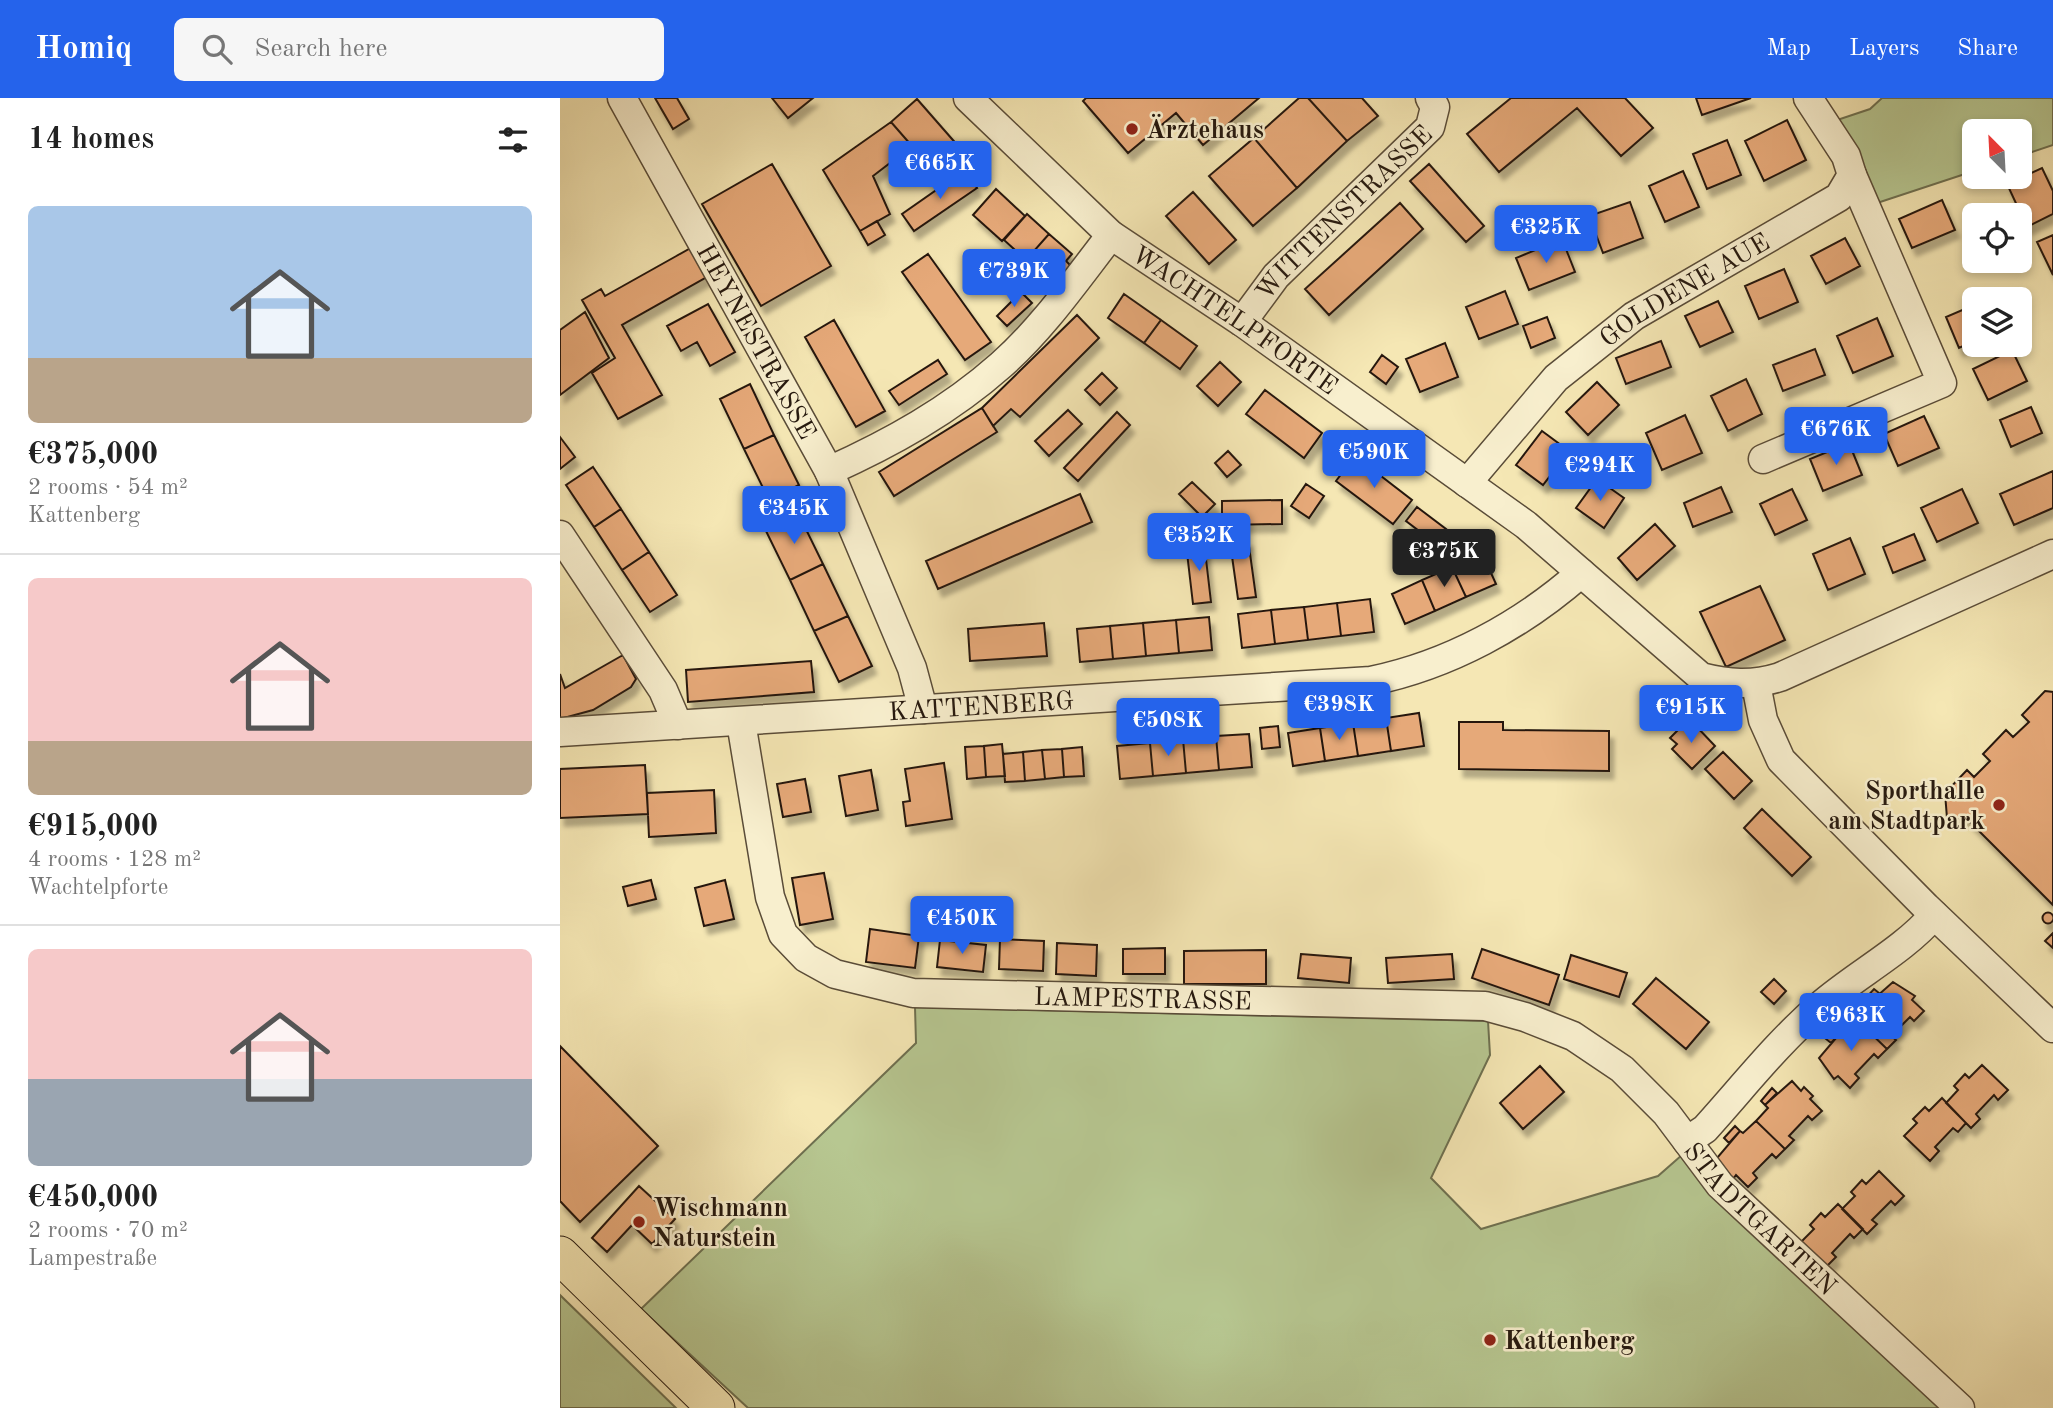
<!DOCTYPE html>
<html lang="en">
<head>
<meta charset="utf-8">
<style>
  :root { --surface:#fff; --page:#f6f6f6; --text:#222; --muted:#767676; --line:#e0e0e0; --accent:#2563eb }
  body { margin:0; font-family:"Old Standard TT",serif; background:var(--page); color:var(--text); height:100vh; display:flex; flex-direction:column; font-size:26px; white-space:nowrap }
  * { box-sizing:border-box; margin:0 }
  p { font-size:23px; color:var(--muted) }
  .icon { flex:none; width:38px; height:38px; fill:none; stroke:currentColor; stroke-width:2; stroke-linecap:round; stroke-linejoin:round }
  .map { position:relative; flex:1; overflow:hidden }
  .side { display:flex; flex-direction:column; background:var(--surface); width:560px }
  .side>* { flex:none }
  .needle { width:46px; rotate:336deg }
  .buttons { position:absolute; left:1402px; top:21px; display:grid; gap:14px }
  .buttons a { display:grid; place-items:center; width:70px; height:70px; border-radius:10px; background:var(--surface); box-shadow:0 4px 10px #0003; font-size:35px }
  .price { position:absolute; translate:-50% -60px; padding:0 16px; border-radius:7px; background:var(--accent); color:#fff; font-size:23px; line-height:46px; filter:drop-shadow(0 2px 4px #0008) }
  .price::after { content:''; position:absolute; left:50%; top:42px; width:21px; height:16px; margin-left:-10px; background:inherit; clip-path:polygon(0 0,100% 0,50% 100%) }
  .price.current { background:#222; color:#fff }
  ul { padding:0; list-style:none }
  li { display:grid; align-content:center; gap:14px; height:371px; padding:0 28px }
  li+li { border-top:2px solid var(--line) }
  li span { display:grid; place-items:center; height:217px; border-radius:10px; color:#555 }
  li>.icon { margin-inline-start:auto }
  span .icon { width:126px; height:126px; fill:#fffc; stroke-width:1 }
  li b { font-size:30px }
  h2 { display:flex; justify-content:space-between; align-items:center; height:84px; padding:0 28px; font-size:30px }
  header { display:flex; align-items:center; gap:42px; box-sizing:border-box; height:98px; padding:0 35px; background:var(--accent); color:#fff }
  header strong { font-size:33px }
  nav { display:flex; gap:38px; margin-inline-start:auto; font-size:24px }
  .search { width:490px; height:63px; background:var(--page); display:flex; align-items:center; gap:18px; box-sizing:border-box; padding:0 24px; border-radius:10px; color:var(--muted); font-size:26px }
  main { display:flex; flex:1; min-height:0 }
  .map>svg:first-child { display:block }
</style>
</head>
<body>
<header>
<strong>Homiq</strong>
<div class="search"><svg class="icon" aria-label="search" viewBox="0 0 24 24"><circle cx="10" cy="10" r="6"/><path d="M15 15l6 6"/></svg>Search here</div>
<nav><a>Map</a><a>Layers</a><a>Share</a></nav>
</header>
<main>
<section class="side">
<h2>14 homes<svg class="icon" aria-label="filters" viewBox="0 0 24 24"><path d="M4 7h16M4 17h16"/><circle cx="9" cy="7" r="2"/><circle cx="15" cy="17" r="2"/></svg></h2>
<ul>
<li><span style="background:linear-gradient(#a9c7e8 70%,#b9a48a 0)"><svg class="icon" aria-label="home" viewBox="0 0 24 24"><path d="M3 11l9-7 9 7M6 9v11h12V9"/></svg></span><div><b>€375,000</b><p>2 rooms · 54 m²</p><p>Kattenberg</p></div></li>
<li><span style="background:linear-gradient(#f6c9c9 75%,#b9a48a 0)"><svg class="icon" aria-label="home" viewBox="0 0 24 24"><path d="M3 11l9-7 9 7M6 9v11h12V9"/></svg></span><div><b>€915,000</b><p>4 rooms · 128 m²</p><p>Wachtelpforte</p></div></li>
<li><span style="background:linear-gradient(#f6c9c9 60%,#9aa5b1 0)"><svg class="icon" aria-label="home" viewBox="0 0 24 24"><path d="M3 11l9-7 9 7M6 9v11h12V9"/></svg></span><div><b>€450,000</b><p>2 rooms · 70 m²</p><p>Lampestraße</p></div></li>
</ul>
</section>
<div class="map">
<svg width="1493" height="1310" viewBox="0 0 1493 1310">
  <defs>
    <filter id="shadow"><feDropShadow dx="4.5" dy="8" stdDeviation="2" flood-color="#0004"/></filter>
  </defs>
  <rect width="100%" height="100%" fill="#f5e7b4"/>
  <filter id="stains"><feTurbulence type="fractalNoise" baseFrequency=".00286" numOctaves="4"/><feColorMatrix values="0 0 0 0 .2 0 0 0 0 .09 0 0 0 0 .02 0 0 0 .5 -.17"/></filter>
  <radialGradient id="worn" r=".72"><stop offset=".6" stop-color="#630" stop-opacity="0"/><stop offset="1" stop-color="#630" stop-opacity=".3"/></radialGradient>
  <!-- green -->
  <path fill="#b7c791" stroke="#6e7050" stroke-width="2" d="M1322,0H1493V47L1460,58V33H1414V73L1305,109L1265,26L1310,11Z
    M355,909L928,923L930,957L871,1080L921,1131L1098,1078L1131,1049L1396,1310H188L81,1211L356,945Z
    M0,1197L116,1310H0Z"/>
  <!-- building -->
  <path fill="#e6a979" stroke="#26190f" stroke-width="2" filter="url(#shadow)" d="M95,0H117L129,21L113,31Z
    M212,0H253L228,20Z
    M526,0H699L643,47L616,15L568,55L523,3Z
    M739,0H748L787,43L737,90L694,40Z
    M748,0H802L818,18L787,43Z
    M951,0H1065L1093,30L1061,58L1017,10L939,74L907,36Z
    M1136,0H1191L1142,17Z
    M357,1L399,49L372,71L331,24Z
    M1227,22L1246,62L1204,83L1185,43Z
    M331,24L352,48L313,78L330,116L300,133L263,72Z
    M694,40L737,90L693,128L649,78Z
    M1167,42L1181,77L1147,91L1133,56Z
    M212,66L271,168L201,208L142,106Z
    M869,66L924,128L906,144L850,83Z
    M1482,70L1493,93V116L1467,129L1447,86Z
    M405,72L417,90L354,133L342,116Z
    M1123,73L1139,109L1105,124L1089,88Z
    M436,91L465,118L442,143L413,117Z
    M633,94L676,142L649,166L606,118Z
    M1382,102L1395,132L1352,150L1339,121Z
    M1070,104L1083,140L1043,155L1029,118Z
    M840,105L863,131L769,217L745,191Z
    M467,116L489,136L466,162L444,142Z
    M317,123L325,137L308,147L300,133Z
    M489,136L512,156L506,163L511,168L494,187L466,162Z
    M1493,137V177L1477,144Z
    M1285,140L1300,168L1266,186L1251,158Z
    M1002,141L1015,174L969,192L956,160Z
    M136,147L152,176L62,227L102,297L58,321L32,275L55,260L22,202L41,191L45,198Z
    M368,156L431,244L405,262L342,174Z
    M1224,171L1238,204L1199,221L1185,188Z
    M945,193L958,226L919,241L906,209Z
    M461,194L472,205L447,228L437,218Z
    M564,196L601,222L584,245L548,220Z
    M1158,203L1173,234L1140,249L1125,218Z
    M148,206L175,254L150,268L137,244L121,253L107,228Z
    M1414,207V243L1399,250L1386,219Z
    M25,214L49,260L0,297V232Z
    M517,217L539,240L460,319L451,311L433,328L422,310Z
    M987,219L995,240L971,250L963,228Z
    M1317,220L1333,258L1293,275L1277,238Z
    M274,222L325,313L296,329L245,239Z
    M601,222L637,248L620,271L584,245Z
    M1101,243L1111,269L1066,286L1056,260Z
    M885,245L898,279L860,294L846,261Z
    M1255,251L1265,277L1223,293L1213,267Z
    M1452,252L1467,283L1428,302L1413,271Z
    M822,257L838,269L826,286L810,274Z
    M378,262L387,276L339,307L329,293Z
    M660,264L681,284L658,308L637,288Z
    M542,275L557,290L540,307L525,292Z
    M1186,281L1202,316L1168,333L1151,298Z
    M1037,284L1059,307L1028,337L1006,314Z
    M190,286L214,337L184,351L160,301Z
    M705,292L762,335L744,360L686,316Z
    M1471,309L1482,335L1451,349L1440,322Z
    M422,310L437,334L334,398L319,374Z
    M508,312L522,326L489,358L475,343Z
    M557,314L570,327L518,383L504,370Z
    M1125,317L1142,355L1102,372L1086,335Z
    M1364,318L1379,350L1338,368L1324,336Z
    M982,333L1009,353L983,387L956,367Z
    M214,337L239,387L209,402L184,351Z
    M0,339L15,359L0,371Z
    M1289,345L1302,377L1263,393L1250,361Z
    M668,353L681,367L667,379L655,365Z
    M795,358L852,402L833,426L776,383Z
    M33,369L61,411L34,429L6,387Z
    M1493,373V410L1454,427L1440,396Z
    M1037,381L1064,400L1044,430L1016,410Z
    M632,384L655,406L642,419L619,396Z
    M746,386L764,398L749,420L731,408Z
    M1161,389L1172,414L1133,429L1124,405Z
    M1232,391L1247,422L1215,437L1200,406Z
    M1402,391L1418,425L1377,444L1361,410Z
    M520,396L532,424L378,491L366,463Z
    M722,402V426L662,427V403Z
    M857,409L886,431L875,445L846,423Z
    M61,411L89,454L62,472L34,429Z
    M238,415L263,466L230,482L205,431Z
    M1095,426L1115,448L1077,482L1058,460Z
    M1354,436L1365,462L1333,475L1323,449Z
    M1290,440L1305,476L1268,492L1253,456Z
    M688,441L696,499L678,501L670,444Z
    M644,444L651,504L633,506L626,446Z
    M89,454L117,497L90,514L62,472Z
    M922,455L936,486L906,499L892,469Z
    M263,466L288,518L254,533L230,482Z
    M892,469L906,499L875,513L862,482Z
    M862,482L875,513L845,526L832,496Z
    M1200,488L1225,542L1166,569L1140,514Z
    M810,501L814,534L781,538L777,505Z
    M777,505L781,538L748,542L744,509Z
    M744,509L748,542L715,546L711,512Z
    M711,512L715,546L682,550L678,516Z
    M288,518L312,568L279,584L254,533Z
    M649,519L652,552L619,555L616,522Z
    M616,522L619,555L586,558L583,525Z
    M484,525L487,558L410,563L408,531Z
    M583,525L586,558L553,561L550,528Z
    M550,528L553,561L520,564L517,531Z
    M63,557L76,581L71,589L33,612L0,621V576L5,590Z
    M251,563L254,594L128,604L126,572Z
    M1485,593L1493,594V807L1406,720H1387L1385,695L1407,672L1414,679L1430,663L1423,656L1446,632L1453,639L1469,624L1462,617Z
    M859,615L864,648L831,653L826,620Z
    M826,620L831,653L798,658L793,625Z
    M899,624H943V632L1049,633V673L899,671Z
    M793,625L798,658L765,663L760,630Z
    M1125,625L1132,632L1136,628L1155,648L1132,671L1112,651L1117,646L1110,640Z
    M718,628L720,649L702,651L700,630Z
    M760,630L765,663L733,668L728,635Z
    M689,636L692,669L659,672L656,638Z
    M656,638L659,672L626,675L623,641Z
    M623,641L626,675L593,678L590,645Z
    M590,645L593,678L560,681L557,648Z
    M442,646L445,678L426,679L424,648Z
    M424,648L426,679L407,681L405,649Z
    M522,649L524,678L504,679L502,651Z
    M502,651L504,679L485,681L482,652Z
    M482,652L485,681L465,683L463,654Z
    M463,654L465,683L445,684L443,656Z
    M1163,654L1192,683L1174,701L1145,671Z
    M384,665L392,721L346,728L343,704L350,703L345,671Z
    M85,667L88,716L0,720V671Z
    M311,672L318,712L286,718L279,678Z
    M245,681L251,714L223,719L217,686Z
    M154,692L156,735L89,739L87,695Z
    M1202,711L1251,759L1232,778L1184,730Z
    M264,775L273,821L240,827L232,780Z
    M91,782L96,801L68,808L63,789Z
    M165,782L174,821L144,828L135,790Z
    M1482.5 820a5.5 5.5 0 1 1 11 0a5.5 5.5 0 1 1-11 0Z
    M310,831L359,838L355,870L306,864Z
    M1493,835V850L1485,843Z
    M440,841L484,843L483,873L439,871Z
    M380,842L426,847L423,874L377,869Z
    M497,845L537,847L536,878L496,876Z
    M605,850V876H563V851Z
    M922,851L999,877L989,907L912,880Z
    M706,852V886H624V853Z
    M741,856L791,860L789,885L738,880Z
    M892,856L894,881L828,885L826,860Z
    M1011,857L1067,875L1059,899L1004,881Z
    M1096,880L1149,924L1126,951L1073,906Z
    M1214,881L1226,893L1214,906L1201,894Z
    M1333,884L1355,898L1352,902L1364,913L1354,923L1350,919L1331,938L1336,942L1327,951L1298,923L1310,910L1307,907Z
    M1314,891L1319,895L1307,907L1303,903Z
    M1298,923L1327,951L1318,960L1314,956L1295,976L1299,980L1290,990L1278,978L1274,981L1259,960L1282,933L1285,936Z
    M1277,929L1282,933L1271,945L1266,941Z
    M0,948L98,1048L20,1124L0,1103Z
    M1422,967L1448,992L1438,1002L1434,997L1416,1016L1420,1021L1411,1030L1386,1005L1398,992L1394,988L1405,976L1409,980Z
    M980,968L1004,994L963,1031L940,1005Z
    M1232,983L1241,993L1244,989L1253,998L1250,1001L1262,1013L1252,1022L1248,1018L1229,1038L1234,1042L1225,1051L1196,1023L1208,1010L1205,1007Z
    M1212,990L1217,995L1205,1007L1201,1003Z
    M1382,1000L1406,1025L1398,1034L1393,1030L1375,1049L1379,1053L1370,1063L1344,1038L1357,1025L1353,1021L1365,1009L1369,1013Z
    M1196,1023L1225,1051L1216,1060L1212,1056L1193,1075L1197,1080L1188,1089L1176,1077L1173,1081L1157,1060L1180,1033L1183,1035Z
    M1175,1028L1180,1033L1169,1045L1164,1040Z
    M1319,1073L1344,1098L1335,1107L1331,1103L1312,1122L1317,1126L1307,1136L1282,1111L1295,1098L1291,1094L1302,1082L1306,1086Z
    M79,1088L115,1121L92,1146L72,1127L47,1154L32,1140Z
    M1278,1106L1303,1131L1294,1140L1290,1136L1272,1155L1276,1159L1266,1169L1241,1144L1254,1131L1250,1127L1261,1115L1265,1119Z"/>
  <g fill="none" stroke-linecap="round" stroke-linejoin="round">
    <defs>
      <g id="minor">
        <path id="s1" d="M62,0L269,373L352,570L363,611"/>
        <path id="s2" d="M408,0L551,137L682,224L966,427L1141,579C1169,586 1191,588 1220,579L1493,456"/>
        <path id="s3" d="M682,224L716,178L870,29L875,9L870,0"/>
        <path d="M1203,361L1382,285L1292,77"/>
        <path d="M269,373C331,345 389,313 441,267C483,230 516,182 551,137"/>
        <path id="s4" d="M907,385L996,280L1074,218L1279,99L1292,77L1286,58L1248,0"/>
        <path d="M0,437L103,592L118,627"/>
        <path d="M1196,586L1203,622L1221,662L1366,809L1493,930"/>
        <path id="s5" d="M181,624L210,799L223,836L246,860L275,876L353,895L925,908L965,919L1013,938L1062,971L1106,1015L1160,1087L1400,1310"/>
        <path id="s6" d="M0,634L811,583C889,567 962,527 1021,475"/>
        <path d="M1127,1043L1145,1031C1183,989 1218,944 1260,908C1297,876 1343,853 1374,817"/>
      </g>
      <path id="major" d="M0,1157L156,1310"/>
    </defs>
    <!-- minor casing -->
    <use href="#minor" stroke="#5a4c38" stroke-width="31"/>
    <!-- major casing -->
    <use href="#major" stroke="#26190f" stroke-width="39"/>
    <!-- minor -->
    <use href="#minor" stroke="#f8efce" stroke-width="28"/>
    <!-- major -->
    <use href="#major" stroke="#f5e7b4" stroke-width="37"/>
  </g>
  <!-- markers -->
  <g fill="#8f2418" stroke="#f8efce" stroke-width="2.5">
    <circle cx="572" cy="31" r="7"/>
    <circle cx="1439" cy="707" r="7"/>
    <circle cx="79" cy="1124" r="7"/>
    <circle cx="930" cy="1242" r="7"/>
  </g>
  <g text-anchor="middle" stroke-width="5" stroke-linejoin="round" paint-order="stroke">
    <!-- poi labels -->
    <g font-size="26" font-weight="bold" fill="#26190f" stroke="#f8efce" text-anchor="start">
      <text x="586" y="40">Ärztehaus</text>
      <text x="1425" y="701" text-anchor="end">Sporthalle<tspan x="1425" dy="30">am Stadtpark</tspan></text>
      <text x="93" y="1118">Wischmann<tspan x="93" dy="30">Naturstein</tspan></text>
      <text x="944" y="1251">Kattenberg</text>
    </g>
    <!-- street labels -->
    <g font-size="26" fill="#26190f" stroke="#f8efce">
      <text dy="9" stroke="none"><textPath href="#s3" startOffset="150">WITTENSTRASSE</textPath></text>
      <text dy="9" stroke="none"><textPath href="#s4" startOffset="294">GOLDENE AUE</textPath></text>
      <text dy="9" stroke="none"><textPath href="#s2" startOffset="348">WACHTELPFORTE</textPath></text>
      <text dy="9" stroke="none"><textPath href="#s1" startOffset="278">HEYNESTRASSE</textPath></text>
      <text dy="9" stroke="none"><textPath href="#s6" startOffset="422">KATTENBERG</textPath></text>
      <text dy="9" stroke="none"><textPath href="#s5" startOffset="593">LAMPESTRASSE</textPath></text>
      <text dy="9" stroke="none"><textPath href="#s5" startOffset="1292">STADTGARTEN</textPath></text>
    </g>
  </g>
  <rect width="100%" height="100%" filter="url(#stains)"/>
  <rect width="100%" height="100%" fill="url(#worn)"/>
</svg>
<div class="buttons">
<a><svg class="needle" viewBox="-14 -14 28 28"><path d="M0-13l5 13h-10z" fill="#e53935"/><path d="M0 13l5-13h-10z" fill="#767676"/></svg></a>
<a><svg class="icon" aria-label="locate" viewBox="0 0 24 24"><circle cx="12" cy="12" r="6"/><path d="M12 2v4M12 18v4M2 12h4M18 12h4"/></svg></a>
<a><svg class="icon" aria-label="layers" viewBox="0 0 24 24"><path d="M12 4l9 5-9 5-9-5zM3 14l9 5 9-5"/></svg></a>
</div>
<b class="price" style="left:380px;top:103px">€665K</b>
<b class="price" style="left:986px;top:167px">€325K</b>
<b class="price" style="left:454px;top:211px">€739K</b>
<b class="price" style="left:1276px;top:369px">€676K</b>
<b class="price" style="left:814px;top:392px">€590K</b>
<b class="price" style="left:1040px;top:405px">€294K</b>
<b class="price" style="left:234px;top:448px">€345K</b>
<b class="price" style="left:639px;top:475px">€352K</b>
<b class="price current" style="left:884px;top:491px">€375K</b>
<b class="price" style="left:779px;top:644px">€398K</b>
<b class="price" style="left:1131px;top:647px">€915K</b>
<b class="price" style="left:608px;top:660px">€508K</b>
<b class="price" style="left:402px;top:858px">€450K</b>
<b class="price" style="left:1291px;top:955px">€963K</b>
</div>
</main>
</body>
</html>
